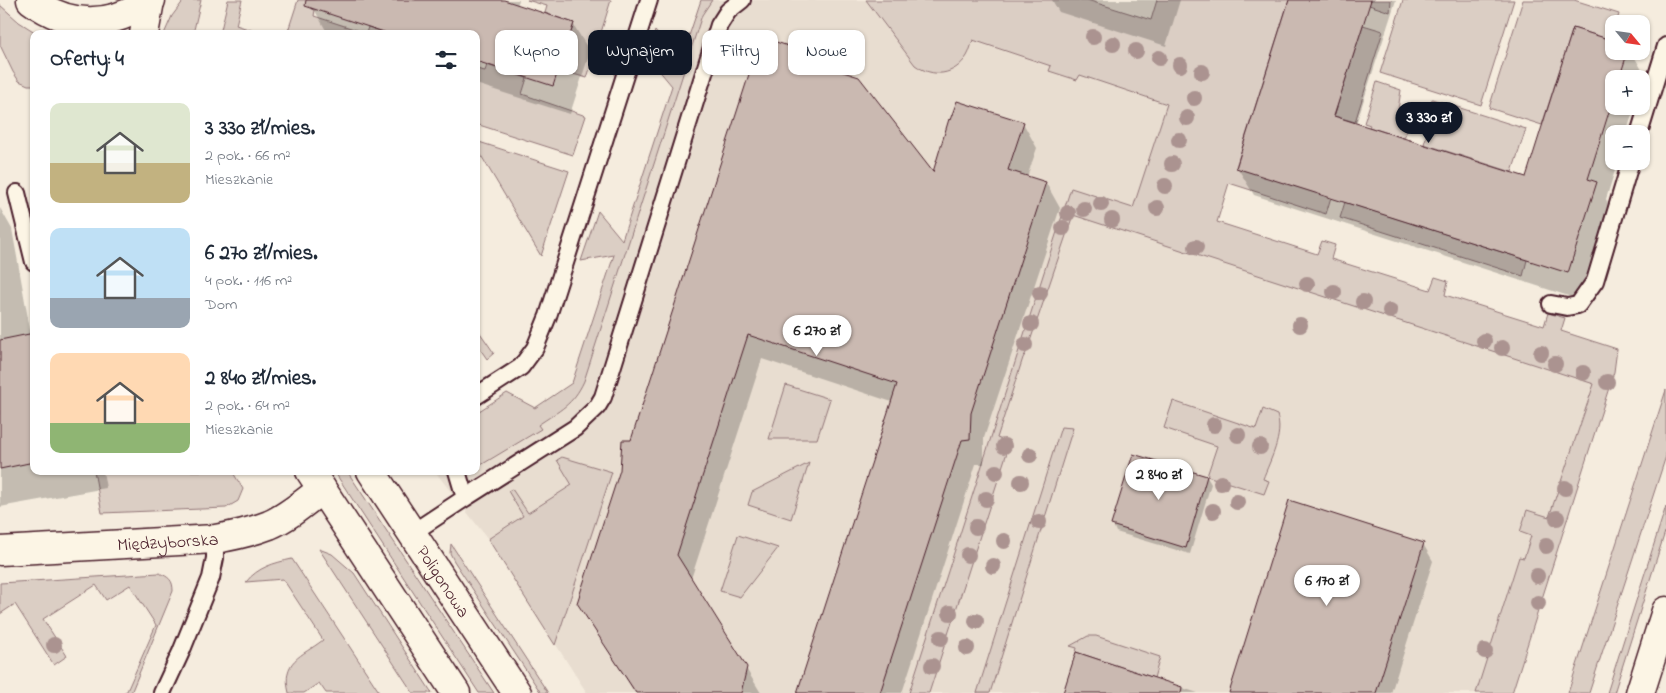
<!DOCTYPE html>
<html lang="pl">
<head>
<meta charset="utf-8">
<style>
  :root { --surface:#fff; --page:#f6f6f7; --text:#1f2937; --muted:#747a83; --accent:#111827 }
  body { margin:0; font-family:"Indie Flower",sans-serif; background:var(--page); color:var(--text); height:100vh; display:flex; flex-direction:column; font-size:19px; white-space:nowrap }
  * { box-sizing:border-box; margin:0 }
  p { font-size:16px; color:var(--muted) }
  .icon { flex:none; width:28px; height:28px; fill:none; stroke:currentColor; stroke-width:2; stroke-linecap:round; stroke-linejoin:round }
  .map { position:relative; flex:1; overflow:hidden }
  .drawer { position:absolute; left:30px; top:30px; width:450px; height:445px; display:flex; flex-direction:column; background:var(--surface); border-radius:10px; box-shadow:0 1px 4px #0004 }
  .drawer>* { flex:none }
  .banner { position:absolute; left:495px; top:30px; width:475px; height:45px; display:flex; gap:10px }
  .needle { width:32px; rotate:119deg }
  .buttons { position:absolute; left:1605px; top:15px; display:grid; gap:10px }
  .buttons a { display:grid; place-items:center; width:45px; height:45px; border-radius:10px; background:var(--surface); box-shadow:0 1px 4px #0004; font-size:25px }
  .price { position:absolute; translate:-50% -42px; padding:0 11px; border-radius:18px; background:#fff; color:#222; font-size:16px; line-height:32px; filter:drop-shadow(0 1px 2px #0008) }
  .price::after { content:''; position:absolute; left:50%; top:30px; width:15px; height:11px; margin-left:-8px; background:inherit; clip-path:polygon(0 0,100% 0,50% 100%) }
  .price.current { background:var(--accent); color:#fff }
  ul { padding:0; list-style:none }
  li { display:flex; align-items:center; gap:15px; height:125px; padding:0 20px }
  li span { display:grid; place-items:center; flex:none; width:140px; height:100px; border-radius:10px; color:#555 }
  li>.icon { margin-inline-start:auto }
  span .icon { width:60px; height:60px; fill:#fffc; stroke-width:1 }
  li b { font-size:21px }
  h2 { display:flex; justify-content:space-between; align-items:center; height:60px; padding:0 20px; font-size:21px }
  .pill { padding:0 18px; border-radius:10px; background:var(--surface); box-shadow:0 1px 4px #0004; font-size:18px; line-height:45px }
  .pill.current { background:var(--accent); color:#fff }
  .map>svg:first-child { display:block }
</style>
</head>
<body>
<div class="map">
<svg width="1666" height="693" viewBox="0 0 1666 693">
  <rect width="100%" height="100%" fill="#f5ecde"/>
  <filter id="ink" filterUnits="userSpaceOnUse"><feTurbulence type="fractalNoise" baseFrequency=".02" numOctaves="2"/><feDisplacementMap in="SourceGraphic" scale="10" xChannelSelector="R" yChannelSelector="G"/><feConvolveMatrix kernelMatrix="1 2 1 2 8 2 1 2 1" color-interpolation-filters="sRGB"/></filter>
  <g filter="url(#ink)">
    <!-- built -->
    <path fill="#e8ddd0" d="M707,0H1007L1216,67L1165,223L1614,372L1512,693H587L488,539L437,474L441,471H476V449L584,381Z"/>
    <!-- green -->
    <path fill="#dbcec4" stroke="#927678" d="M184,0H201L193,34H164L172,16Z
      M228,0H242L236,25L263,34H220Z
      M298,0H315L312,9L315,10L314,16L366,33L368,27L390,34H287Z
      M527,0H611L587,78L559,70L574,23L545,13L547,6Z
      M701,0H712L702,15L584,381C573,405 560,410 538,425L541,429L476,468V413L507,393L535,408L572,383L614,255L581,261L598,211L622,240L672,86L647,56L655,31L681,60Z
      M866,0H1087L1151,20L1157,0H1289L1236,167L1331,197L1326,214L1229,183L1217,222L1317,254L1322,241L1335,245L1331,259L1430,290L1435,277L1448,281L1445,295L1544,326L1548,313L1565,318L1561,331L1617,349L1614,372L1512,693H1476L1519,557L1524,558L1531,536L1520,532L1527,510L1549,517L1594,384L1073,215L1026,353L1023,358L997,438L1010,443L929,693H909L1071,188L1133,208L1167,104L1080,75L1077,80L1049,71L1051,66L973,40C971,45 970,51 967,56C954,76 933,78 915,65Z
      M1371,0H1391L1390,12L1369,5Z
      M1403,0H1514L1481,105L1380,73Z
      M1523,0H1574L1619,14L1616,24H1614V31L1611,40L1573,28L1542,125L1489,108Z
      M0,5L19,22L38,34H34V85H28L19,81L13,72L0,45Z
      M1363,25L1383,31L1355,122L1334,116Z
      M487,65L527,78L522,94L586,116L573,155L476,124V69L485,71Z
      M1377,82L1401,90L1396,123L1408,127L1404,138L1369,127L1370,125L1364,123Z
      M1432,99L1526,129L1512,172L1424,144L1431,120L1426,118Z
      M476,141L569,171L541,256L476,147Z
      M1345,202L1527,260L1523,276L1340,218Z
      M476,327L494,353L487,359L476,343Z
      M786,385L830,399L817,439H769Z
      M1666,390V456L1589,693H1568Z
      M1173,401L1256,429L1263,409L1277,415C1284,436 1270,460 1263,479L1269,481L1264,494L1207,476L1217,446L1164,428Z
      M1061,427L1073,428L990,693H977Z
      M562,457L612,472L555,645L488,539L523,516L508,491L512,489L528,513L572,485L557,460Z
      M809,463L791,519L748,505L752,492Z
      M94,471H232L243,489L238,501L226,508L102,513Z
      M334,471H347L494,693H479Z
      M1666,506V529L1614,693H1607Z
      M738,535L778,548L740,597L720,591Z
      M451,544L548,693H541L454,561L450,553Z
      M319,549L332,554L354,573L432,693H413Z
      M292,559L380,693H326L319,683L304,693H289C281,660 301,657 323,640L283,579L246,582C258,567 274,563 292,559Z
      M159,573C169,577 173,580 173,591L131,693H123L127,691L156,625L130,585L106,600L96,585L43,619L67,656L54,665L15,604L0,614V583Z
      M1088,636H1096L1160,657L1154,678L1076,652L1077,648L1070,646Z"/>
    <!-- shadow -->
    <path fill="#0003" d="M316,0H519L517,6L573,24L590,52L570,114L476,84V34H328L314,9Z
      M1052,0H1180L1166,46L1059,12Z
      M1290,0H1396L1356,124L1527,178L1574,30L1614,42V51H1631L1645,75L1641,87V79H1614V106H1635L1626,134H1614V161H1618L1606,199L1612,211L1584,301L1254,195L1237,167Z
      M836,63L842,73L933,175L1023,123L1037,148L1027,177L1046,183L1060,208L984,438V464H976L902,693H799L892,402L762,359L691,579L761,693H635L578,603L632,441Z
      M0,208L12,229L31,335H34V471H103L106,488L0,507Z
      M1207,477L1211,484L1190,554L1116,532L1113,525Z
      M1423,544L1433,561L1391,693H1230Z
      M1077,654L1198,693H1064Z"/>
    <!-- building -->
    <path fill="#cab9b1" stroke="#4a1f2b" d="M306,0H504L574,23L553,86L476,61V34H390L305,6Z
      M1289,0H1371L1334,116L1526,177L1573,28L1611,40L1608,51H1628L1619,79H1614V96L1588,179L1597,182L1568,273L1236,168Z
      M761,37L837,62L834,69L859,77L933,172L949,119L950,120L957,101L1024,122L1008,170L1046,182L971,413L970,439L962,440L880,693H797L897,384L748,335L677,555L747,667L741,693H636L577,603L620,470L622,440H631Z
      M34,333V462L0,469V340Z
      M1133,454L1207,476L1186,548L1111,525Z
      M1289,500L1424,543L1376,693H1229Z
      M1076,652L1182,687L1181,693H1063Z"/>
    <g fill="none" stroke-linecap="round" stroke-linejoin="round">
      <defs>
        <path id="service" d="M1639,134L1666,46
          M17,193L34,262
          M1551,304L1567,307L1578,305L1595,281L1631,161
          M476,396L521,367L535,348L548,316L649,0
          M465,498L575,428L597,407L603,397L719,25L728,11L742,0
          M412,533L465,498L457,471
          M162,693L181,652L211,578L215,558V539"/>
        <g id="minor">
          <path id="s1" d="M0,551L215,539C233,536 251,532 269,525C288,517 305,502 322,489"/>
        </g>
        <g id="tertiary">
          <path d="M31,0C70,29 111,28 151,0"/>
          <path d="M144,34L150,1"/>
          <path d="M310,471L456,693"/>
          <path id="s2" d="M371,471L517,693"/>
        </g>
        <path id="primary" d="M1640,693L1666,611"/>
      </defs>
      <!-- service casing -->
      <use href="#service" stroke="#4a1f2b" stroke-width="20"/>
      <!-- minor casing -->
      <use href="#minor" stroke="#4a1f2b" stroke-width="31"/>
      <!-- tertiary casing -->
      <use href="#tertiary" stroke="#4a1f2b" stroke-width="31"/>
      <!-- primary casing -->
      <use href="#primary" stroke="#4a1f2b" stroke-width="31"/>
      <!-- service -->
      <use href="#service" stroke="#fcf5e5" stroke-width="16"/>
      <!-- minor -->
      <use href="#minor" stroke="#fcf5e5" stroke-width="28"/>
      <!-- tertiary -->
      <use href="#tertiary" stroke="#fcf5e5" stroke-width="28"/>
      <!-- primary -->
      <use href="#primary" stroke="#fcf5e5" stroke-width="28"/>
    </g>
    <!-- trees -->
    <g fill="#ab9390">
      <circle cx="1093" cy="37" r="8"/>
      <circle cx="1113" cy="44" r="8"/>
      <circle cx="1136" cy="51" r="8"/>
      <circle cx="1159" cy="58" r="8"/>
      <circle cx="1180" cy="65" r="8"/>
      <circle cx="1202" cy="72" r="8"/>
      <circle cx="1194" cy="98" r="8"/>
      <circle cx="1187" cy="118" r="8"/>
      <circle cx="1179" cy="140" r="8"/>
      <circle cx="1172" cy="164" r="8"/>
      <circle cx="1165" cy="186" r="8"/>
      <circle cx="1101" cy="204" r="8"/>
      <circle cx="1157" cy="208" r="8"/>
      <circle cx="1084" cy="209" r="8"/>
      <circle cx="1068" cy="213" r="8"/>
      <circle cx="1112" cy="220" r="8"/>
      <circle cx="1063" cy="228" r="8"/>
      <circle cx="1196" cy="247" r="8"/>
      <circle cx="1307" cy="284" r="8"/>
      <circle cx="1334" cy="292" r="8"/>
      <circle cx="1040" cy="293" r="8"/>
      <circle cx="1363" cy="302" r="8"/>
      <circle cx="1390" cy="311" r="8"/>
      <circle cx="1031" cy="324" r="8"/>
      <circle cx="1300" cy="325" r="8"/>
      <circle cx="1484" cy="341" r="8"/>
      <circle cx="1025" cy="345" r="8"/>
      <circle cx="1502" cy="348" r="8"/>
      <circle cx="1541" cy="353" r="8"/>
      <circle cx="1555" cy="364" r="8"/>
      <circle cx="1583" cy="373" r="8"/>
      <circle cx="1607" cy="382" r="8"/>
      <circle cx="1214" cy="425" r="8"/>
      <circle cx="1238" cy="435" r="8"/>
      <circle cx="1004" cy="446" r="8"/>
      <circle cx="1260" cy="447" r="8"/>
      <circle cx="1030" cy="455" r="8"/>
      <circle cx="996" cy="472" r="8"/>
      <circle cx="1021" cy="482" r="8"/>
      <circle cx="1221" cy="483" r="8"/>
      <circle cx="1565" cy="488" r="8"/>
      <circle cx="986" cy="499" r="8"/>
      <circle cx="1237" cy="502" r="8"/>
      <circle cx="1213" cy="511" r="8"/>
      <circle cx="1557" cy="518" r="8"/>
      <circle cx="1039" cy="522" r="8"/>
      <circle cx="976" cy="527" r="8"/>
      <circle cx="1004" cy="541" r="8"/>
      <circle cx="1546" cy="546" r="8"/>
      <circle cx="968" cy="555" r="8"/>
      <circle cx="993" cy="566" r="8"/>
      <circle cx="1537" cy="576" r="8"/>
      <circle cx="1538" cy="603" r="8"/>
      <circle cx="950" cy="613" r="8"/>
      <circle cx="976" cy="621" r="8"/>
      <circle cx="941" cy="638" r="8"/>
      <circle cx="54" cy="645" r="8"/>
      <circle cx="967" cy="648" r="8"/>
      <circle cx="1485" cy="651" r="8"/>
      <circle cx="932" cy="666" r="8"/>
    </g>
  </g>
  <g text-anchor="middle" stroke-width="5" stroke-linejoin="round" paint-order="stroke">
    <!-- street labels -->
    <g font-size="18" fill="#4a1f2b" stroke="#fcf5e5">
      <text dy="6" stroke="none"><textPath href="#s1" startOffset="168">Międzyborska</textPath></text>
      <text dy="6" stroke="none"><textPath href="#s2" startOffset="132">Poligonowa</textPath></text>
    </g>
  </g>
</svg>
<div class="buttons">
<a><svg class="needle" viewBox="-14 -14 28 28"><path d="M0-13l5 13h-10z" fill="#e53935"/><path d="M0 13l5-13h-10z" fill="#747a83"/></svg></a>
<a>+</a>
<a>−</a>
</div>
<b class="price current" style="left:1429px;top:144px">3 330 zł</b>
<b class="price" style="left:817px;top:357px">6 270 zł</b>
<b class="price" style="left:1159px;top:501px">2 840 zł</b>
<b class="price" style="left:1327px;top:607px">6 170 zł</b>
<div class="banner">
<a class="pill">Kupno</a>
<a class="pill current">Wynajem</a>
<a class="pill">Filtry</a>
<a class="pill">Nowe</a>
</div>
<section class="drawer">
<h2>Oferty: 4<svg class="icon" aria-label="filters" viewBox="0 0 24 24"><path d="M4 7h16M4 17h16"/><circle cx="9" cy="7" r="2"/><circle cx="15" cy="17" r="2"/></svg></h2>
<ul>
<li><span style="background:linear-gradient(#dfe7d0 60%,#c2b280 0)"><svg class="icon" aria-label="home" viewBox="0 0 24 24"><path d="M3 11l9-7 9 7M6 9v11h12V9"/></svg></span><div><b>3 330 zł/mies.</b><p>2 pok. · 66 m²</p><p>Mieszkanie</p></div></li>
<li><span style="background:linear-gradient(#bfe0f5 70%,#9aa5b1 0)"><svg class="icon" aria-label="home" viewBox="0 0 24 24"><path d="M3 11l9-7 9 7M6 9v11h12V9"/></svg></span><div><b>6 270 zł/mies.</b><p>4 pok. · 116 m²</p><p>Dom</p></div></li>
<li><span style="background:linear-gradient(#ffd9b3 70%,#8fb573 0)"><svg class="icon" aria-label="home" viewBox="0 0 24 24"><path d="M3 11l9-7 9 7M6 9v11h12V9"/></svg></span><div><b>2 840 zł/mies.</b><p>2 pok. · 64 m²</p><p>Mieszkanie</p></div></li>
</ul>
</section>
</div>
</body>
</html>
